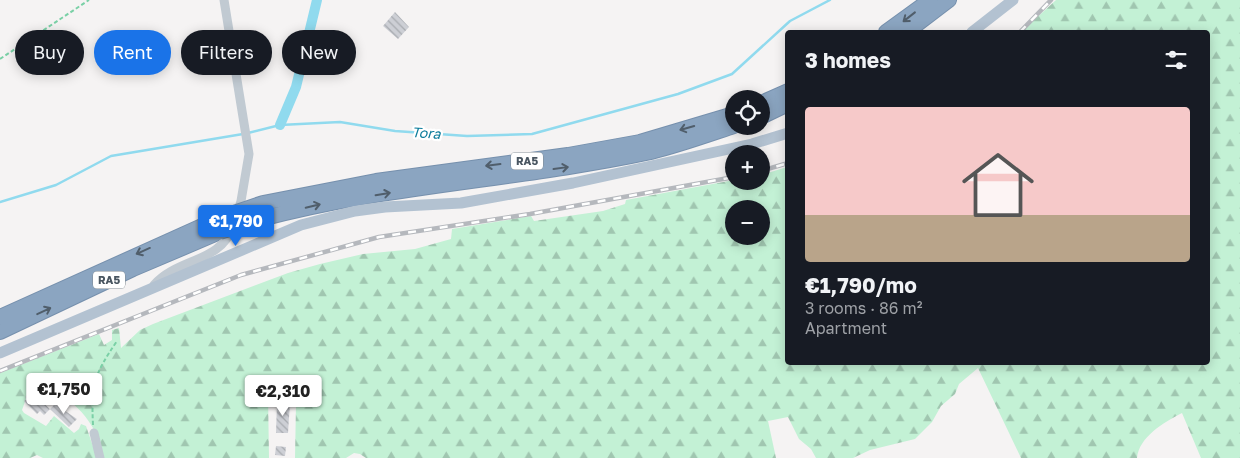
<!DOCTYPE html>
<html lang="en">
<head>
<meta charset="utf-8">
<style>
  :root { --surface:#171b24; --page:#242831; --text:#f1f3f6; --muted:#9ea1a6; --accent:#1a73e8 }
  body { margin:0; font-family:"Golos Text",sans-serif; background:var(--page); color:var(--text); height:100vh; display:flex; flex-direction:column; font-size:19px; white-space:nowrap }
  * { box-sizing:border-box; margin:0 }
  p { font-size:16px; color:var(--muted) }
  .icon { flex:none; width:28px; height:28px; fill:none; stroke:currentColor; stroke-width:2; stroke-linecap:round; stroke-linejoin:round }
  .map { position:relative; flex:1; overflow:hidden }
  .drawer { position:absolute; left:785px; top:30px; width:425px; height:335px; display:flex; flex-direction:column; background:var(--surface); border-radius:5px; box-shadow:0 2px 12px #0003 }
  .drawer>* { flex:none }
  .guide { position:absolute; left:15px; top:30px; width:475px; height:45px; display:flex; gap:10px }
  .fabs { position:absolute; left:725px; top:90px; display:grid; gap:10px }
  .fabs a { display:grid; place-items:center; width:45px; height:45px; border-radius:50%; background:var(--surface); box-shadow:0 2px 12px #0003; font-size:25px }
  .price { position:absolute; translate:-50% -42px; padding:0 11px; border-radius:5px; background:#fff; color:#222; font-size:16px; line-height:32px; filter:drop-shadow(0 1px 2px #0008) }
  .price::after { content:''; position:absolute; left:50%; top:30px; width:15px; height:11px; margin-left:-8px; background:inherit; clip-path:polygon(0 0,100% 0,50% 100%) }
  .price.selected { background:var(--accent); color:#fff }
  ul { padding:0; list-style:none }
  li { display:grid; align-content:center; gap:10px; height:265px; padding:0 20px }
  li span { display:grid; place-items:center; height:155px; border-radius:5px; color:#555 }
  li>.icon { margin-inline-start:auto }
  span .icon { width:90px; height:90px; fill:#fffc; stroke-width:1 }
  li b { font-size:21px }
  h2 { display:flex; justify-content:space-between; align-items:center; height:60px; padding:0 20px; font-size:21px }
  .tag { padding:0 18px; border-radius:22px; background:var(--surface); box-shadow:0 2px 12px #0003; font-size:18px; line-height:45px }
  .tag.selected { background:var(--accent); color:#fff }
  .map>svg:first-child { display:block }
</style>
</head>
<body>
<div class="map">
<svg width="1240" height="458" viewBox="0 0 1240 458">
  <defs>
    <pattern id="forest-firs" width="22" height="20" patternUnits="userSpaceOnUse" patternTransform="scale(1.25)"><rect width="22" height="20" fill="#c3f1d5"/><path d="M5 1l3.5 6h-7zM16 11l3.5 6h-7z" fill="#a0c6b0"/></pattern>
    <pattern id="building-back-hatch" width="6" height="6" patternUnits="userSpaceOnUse" patternTransform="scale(1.25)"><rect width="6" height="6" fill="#cdcfd5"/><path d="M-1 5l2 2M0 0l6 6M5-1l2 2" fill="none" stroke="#a8abb0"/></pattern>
  </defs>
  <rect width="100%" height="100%" fill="#f5f3f3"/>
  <!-- forest -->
  <path fill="url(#forest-firs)" fill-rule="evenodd" d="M1056,0H1240V458H1201L1182,413C1164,422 1139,437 1137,458H1021L978,368L959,384L955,394L941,406L932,422L915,439L870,450L853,458H816L811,449L799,439L788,417L768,421L776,458H366L360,454L354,453L346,458H295L296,404L293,399L285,396L279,387L268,394L269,458H102C99,448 97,437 93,428C81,406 56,387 31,385L22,410L24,413L46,426L54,416L74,433L79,429L81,424L86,426L97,458H43L37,455L30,458H0V373L99,334L104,345L112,340V330L119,328L121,348L140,330L153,324L288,273L320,264L363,254L415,249L451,239L452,229L531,216L534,221L603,211L625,204L626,200L734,180L761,181V175L787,167L788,362H1208V32H1021ZM734,209H761V236H734Z"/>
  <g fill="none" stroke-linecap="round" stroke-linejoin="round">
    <!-- stream -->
    <path stroke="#90daee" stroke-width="2.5" d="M248,133L280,125L340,122L395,131L467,136L532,134L678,94L732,74L790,21L830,0
      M0,202L56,185L111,156L243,134"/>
    <!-- canal -->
    <path stroke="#90daee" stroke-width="10" d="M280,125L296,87L317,0"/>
  </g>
  <!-- building -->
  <path fill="url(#building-back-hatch)" d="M395,12L409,27L398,39L383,26Z
    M41,381L36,396L50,409L44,415L40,411L37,414L24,401L27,399L25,397Z
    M277,402H290L288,433H276Z
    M55,404L77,419L69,427L50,409Z
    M276,446L286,447L285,456L275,455Z"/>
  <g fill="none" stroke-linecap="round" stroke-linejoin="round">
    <defs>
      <path id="highway" d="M886,32L930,0
        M907,32L949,0
        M761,103L788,91
        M761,117L788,104
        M263,203L376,181L568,155L640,142L734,114
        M257,220C386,185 520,180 651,152C679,145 707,135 734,126
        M0,317L222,217
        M0,332L133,269L220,232"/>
    </defs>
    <!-- highway casing -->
    <use href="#highway" stroke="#7690ad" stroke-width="16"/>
    <!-- path -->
    <path stroke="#7ad0a6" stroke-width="2" stroke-dasharray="4 2.5" stroke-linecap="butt" d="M0,59L89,0
      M93,425C91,384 94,375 117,341"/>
    <!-- minor -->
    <path stroke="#c1cad2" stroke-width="9" d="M224,0L249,154L241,201L237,214
      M154,285C177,258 221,263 233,226
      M94,433L100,458"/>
    <!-- major -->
    <path stroke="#b3c2d1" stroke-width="11" d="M972,32L1013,0
      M0,353L301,225L355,211L385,207L461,203L573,183L752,144L788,133"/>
    <!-- highway -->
    <use href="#highway" stroke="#8ba5c1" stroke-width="14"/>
    <defs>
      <path id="rail" d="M1020,32L1051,0
        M761,171L788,163
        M0,371L241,275L379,237L530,214L734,177"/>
    </defs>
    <!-- rail casing -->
    <use href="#rail" stroke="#b5b8bd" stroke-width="4.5"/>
    <!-- rail -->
    <use href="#rail" stroke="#fff" stroke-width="2.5" stroke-dasharray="8" stroke-linecap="butt"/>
    <defs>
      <path id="highway-bridge" d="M222,217L263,203
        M220,232L257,220"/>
    </defs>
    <!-- highway-bridge casing -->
    <use href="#highway-bridge" stroke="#7690ad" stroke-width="16" stroke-linecap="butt"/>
    <!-- highway-bridge -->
    <use href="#highway-bridge" stroke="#8ba5c1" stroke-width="14"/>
  </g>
  <!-- one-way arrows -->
  <defs><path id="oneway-shaft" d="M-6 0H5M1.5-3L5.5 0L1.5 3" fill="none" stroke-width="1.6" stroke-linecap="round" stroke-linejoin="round" transform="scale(1.25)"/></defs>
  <g stroke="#505e6b">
    <use href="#oneway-shaft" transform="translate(909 17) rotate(142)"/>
    <use href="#oneway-shaft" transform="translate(687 128) rotate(164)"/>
    <use href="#oneway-shaft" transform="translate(493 165) rotate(173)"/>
    <use href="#oneway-shaft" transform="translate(561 168) rotate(-8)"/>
    <use href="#oneway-shaft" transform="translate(383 194) rotate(-9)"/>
    <use href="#oneway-shaft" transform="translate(313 206) rotate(-13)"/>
    <use href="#oneway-shaft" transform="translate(143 251) rotate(156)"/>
    <use href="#oneway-shaft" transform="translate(44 311) rotate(-25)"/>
  </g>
  <g text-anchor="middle" stroke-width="4.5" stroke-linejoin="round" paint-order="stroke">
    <!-- shield labels -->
    <g fill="#fff" stroke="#808990" stroke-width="1">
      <rect x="511" y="152.5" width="32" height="17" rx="4"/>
      <rect x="93" y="271.5" width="32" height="17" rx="4"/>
    </g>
    <g font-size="11" font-weight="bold" fill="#4a5661">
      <text x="527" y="165">RA5</text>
      <text x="109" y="284">RA5</text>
    </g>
    <!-- water labels -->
    <g font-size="14" font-style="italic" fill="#0c7c9b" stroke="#fff">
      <text transform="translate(426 133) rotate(4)" y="5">Tora</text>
    </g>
  </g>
</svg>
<div class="fabs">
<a><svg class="icon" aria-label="locate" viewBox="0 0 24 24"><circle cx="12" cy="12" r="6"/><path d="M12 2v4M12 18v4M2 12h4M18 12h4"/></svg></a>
<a>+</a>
<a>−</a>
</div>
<b class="price selected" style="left:236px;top:247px">€1,790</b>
<b class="price" style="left:64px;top:415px">€1,750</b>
<b class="price" style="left:283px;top:417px">€2,310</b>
<div class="guide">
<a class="tag">Buy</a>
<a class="tag selected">Rent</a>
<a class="tag">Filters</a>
<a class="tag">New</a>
</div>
<section class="drawer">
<h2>3 homes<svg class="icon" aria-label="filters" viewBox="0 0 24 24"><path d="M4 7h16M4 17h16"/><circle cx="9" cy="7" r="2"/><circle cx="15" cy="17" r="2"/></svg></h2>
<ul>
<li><span style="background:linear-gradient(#f6c9c9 70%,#b9a48a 0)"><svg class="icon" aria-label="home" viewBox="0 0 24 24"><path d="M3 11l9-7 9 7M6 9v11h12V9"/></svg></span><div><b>€1,790/mo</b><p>3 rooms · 86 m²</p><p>Apartment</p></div></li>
</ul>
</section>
</div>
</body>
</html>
